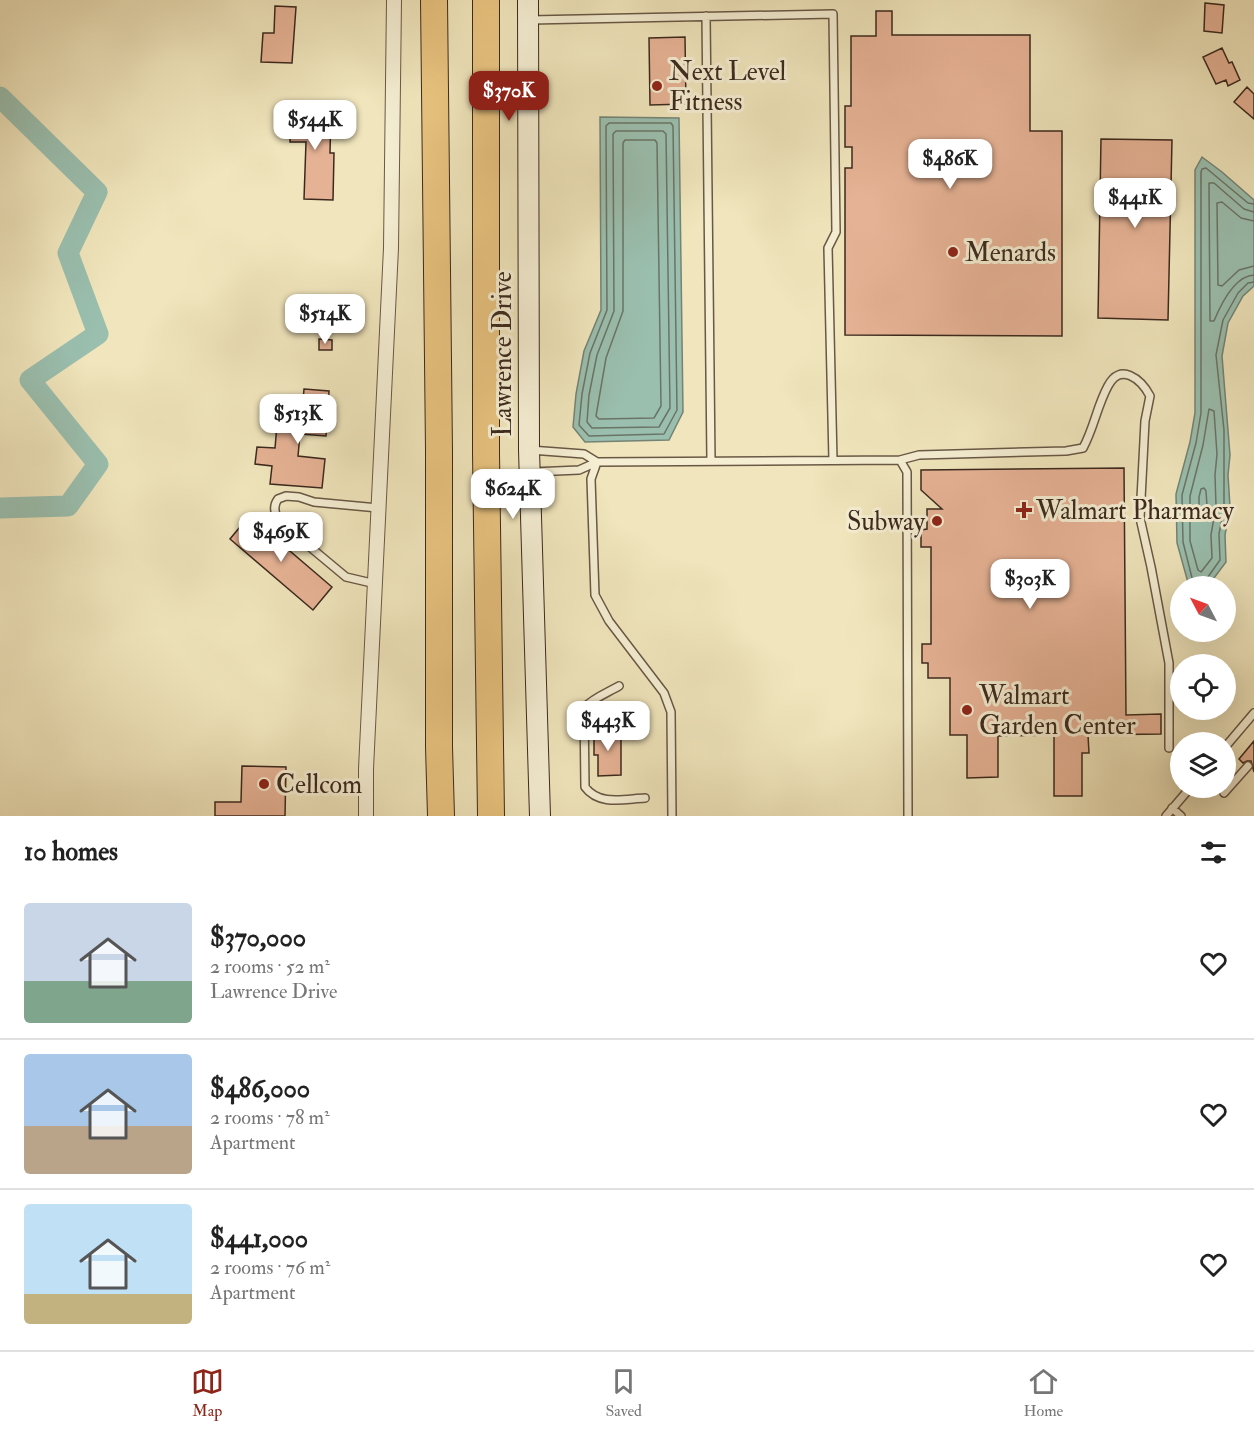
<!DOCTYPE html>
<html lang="en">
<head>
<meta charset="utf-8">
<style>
  :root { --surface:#fff; --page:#f6f6f6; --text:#222; --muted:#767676; --line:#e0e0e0; --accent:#8f2418 }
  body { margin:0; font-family:"IM FELL Double Pica",serif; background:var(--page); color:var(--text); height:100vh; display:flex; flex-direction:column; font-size:22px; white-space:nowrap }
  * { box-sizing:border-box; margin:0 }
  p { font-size:20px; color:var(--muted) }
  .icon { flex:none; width:33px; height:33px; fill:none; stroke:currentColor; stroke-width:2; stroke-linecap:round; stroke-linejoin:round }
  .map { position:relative; height:816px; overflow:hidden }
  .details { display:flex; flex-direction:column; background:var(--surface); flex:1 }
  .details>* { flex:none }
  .needle { width:39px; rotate:311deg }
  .fabs { position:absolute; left:1170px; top:576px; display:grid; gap:12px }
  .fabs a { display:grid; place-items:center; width:66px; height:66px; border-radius:50%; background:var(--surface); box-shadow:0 6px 24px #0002; font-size:30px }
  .price { position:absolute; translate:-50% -51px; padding:0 14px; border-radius:12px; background:#fff; color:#222; font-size:20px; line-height:39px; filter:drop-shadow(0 2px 3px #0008) }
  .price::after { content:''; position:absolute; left:50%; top:36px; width:18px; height:14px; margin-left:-9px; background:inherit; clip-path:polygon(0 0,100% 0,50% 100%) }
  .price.on { background:var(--accent); color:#fff }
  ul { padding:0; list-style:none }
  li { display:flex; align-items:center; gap:18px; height:150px; padding:0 24px }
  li+li { border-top:2px solid var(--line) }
  li span { display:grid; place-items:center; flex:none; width:168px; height:120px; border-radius:6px; color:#555 }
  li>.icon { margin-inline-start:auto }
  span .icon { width:72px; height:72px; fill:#fffc; stroke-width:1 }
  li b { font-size:26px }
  h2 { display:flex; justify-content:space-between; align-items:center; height:72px; padding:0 24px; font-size:26px }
  .tabs { display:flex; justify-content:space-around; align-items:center; height:84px; border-top:2px solid var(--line); background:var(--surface); font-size:16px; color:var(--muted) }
  .tabs a { display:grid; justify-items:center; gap:3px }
  .tabs .on { color:var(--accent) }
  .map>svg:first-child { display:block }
</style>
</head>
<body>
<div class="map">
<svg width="1254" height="816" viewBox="0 0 1254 816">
  <rect width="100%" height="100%" fill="#f0e5bc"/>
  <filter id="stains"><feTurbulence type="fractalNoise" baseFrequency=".00333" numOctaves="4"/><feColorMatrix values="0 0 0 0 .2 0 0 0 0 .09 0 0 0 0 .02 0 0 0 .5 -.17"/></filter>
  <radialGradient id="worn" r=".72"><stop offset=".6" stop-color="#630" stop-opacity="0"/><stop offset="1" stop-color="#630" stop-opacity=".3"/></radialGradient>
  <!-- water -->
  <path fill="#9abfaf" stroke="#748375" stroke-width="1.5" d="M600,117L679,118L683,412L669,440L585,442L573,427L576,394L584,351L601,310Z
    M1202,157L1222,172L1254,200V286L1243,296L1228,323L1222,356L1230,455L1228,475L1230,507L1225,535L1226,562L1208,586H1189L1177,543L1176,494L1190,442L1195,413V170Z"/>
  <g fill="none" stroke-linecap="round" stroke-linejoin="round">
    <!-- shore -->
    <path stroke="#6a7466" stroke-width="1.5" d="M609,123H671L673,126L677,410L664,434L589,436L579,425L582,394L590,353L607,310L606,126Z
      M616,131H663L666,134L670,408L659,427L592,428L587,422L589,395L597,355L614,311L613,134Z
      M625,140H655L657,143L661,406L654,418L599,419L596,416L606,358L623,311V143Z
      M1254,212L1244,209L1214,183H1209L1210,321H1214C1221,304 1234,276 1254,275
      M1254,221L1241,218L1222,202L1217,203L1218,285L1222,286L1239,270L1254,266
      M1209,409L1214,411L1217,454L1215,475L1216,506L1211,535L1212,558L1201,572L1198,570L1190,541V496L1203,445Z
      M1204,488L1206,491L1207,506L1205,518L1202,520L1199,518V497L1201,489Z
      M1194,586L1183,542L1182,495L1196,443L1201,413V172L1202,169L1206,168L1248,203L1254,204
      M1204,586L1205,581L1220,560L1219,534L1224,507V430L1216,355L1223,320L1238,293L1248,283L1254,282"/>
    <!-- river -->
    <path stroke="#9abfaf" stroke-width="21" d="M0,97L97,192L68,253L98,334L30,380L98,464L68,506L0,508"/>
  </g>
  <!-- building -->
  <path fill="#e6b295" stroke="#3b291d" stroke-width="1.5" d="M1205,3L1224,5L1222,33L1204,31Z
    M275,6L296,7L292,63L261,62L263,33H274Z
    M876,11H892V35H1030V131H1062V336L845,335V168H852V147H845V106H851V36H876Z
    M685,37L686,104L650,105L649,38Z
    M1222,48L1229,63L1232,62L1240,80L1228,86L1226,80L1216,84L1203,57Z
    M1247,87L1254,94V119L1234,102Z
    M291,110H331L330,153H334L333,200L304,199L306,142H290Z
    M1101,139L1172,140L1168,320L1098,318Z
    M319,339L332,340V350H319Z
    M304,389L329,391L326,436L300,434L298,456L325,459L322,488L270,484L272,466L255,464L257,447L275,448L277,425L295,426L296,412H302Z
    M1124,468L1126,715L1161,714V734L1088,735L1089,753H1082V796H1054V735L998,736V777L967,778V735H950V678H928V663H922V644H931V547H921V530L927,529V509H942L921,490V470Z
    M249,516L332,587L313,610L230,539Z
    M621,729V775L598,776V755H594V730Z
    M1254,741V772L1251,761H1247L1243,763L1239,759Z
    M242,766L286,767L285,816H215V802H241Z"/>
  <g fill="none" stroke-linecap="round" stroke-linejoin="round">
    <defs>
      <path id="lane" d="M706,16L711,461
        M530,20L833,14L836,232L828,248L833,460
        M530,450L584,454L597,462
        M900,460L919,455L1066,451L1083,448C1094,428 1097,406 1108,386C1120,362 1141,379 1150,396L1145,421L1140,518L1151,567L1169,663V748
        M597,462L591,479L595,595L609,621L664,693L671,712L672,816
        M533,472L579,470L597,462L900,460L907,472L908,816
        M376,584L346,577L280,522C275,515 272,507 278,499L286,496L299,497L314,502L378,508
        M619,686C607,693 593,698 584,708L585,787C599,806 624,799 645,798
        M1226,746L1254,713
        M1224,793L1248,766
        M1172,808L1181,816
        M1166,816L1190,788"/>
      <path id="street" d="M366,816V769L391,248L394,0"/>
      <path id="secondary" d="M528,0L529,450L540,816"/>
      <path id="highway" d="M434,0L439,451V747L441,816
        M486,0V453L491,816"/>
    </defs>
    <!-- lane casing -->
    <use href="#lane" stroke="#685845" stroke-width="10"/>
    <!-- street casing -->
    <use href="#street" stroke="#685845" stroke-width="16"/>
    <!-- secondary casing -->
    <use href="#secondary" stroke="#3b291d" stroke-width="22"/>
    <!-- highway casing -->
    <use href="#highway" stroke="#3b291d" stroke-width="28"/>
    <!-- lane -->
    <use href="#lane" stroke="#f5eed3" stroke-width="7"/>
    <!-- street -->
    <use href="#street" stroke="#f5eed3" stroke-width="14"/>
    <!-- secondary -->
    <use href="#secondary" stroke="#f5eed3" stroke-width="20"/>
    <!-- highway -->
    <use href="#highway" stroke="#e8c27e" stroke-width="26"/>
  </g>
  <!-- markers -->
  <g fill="#8f2418" stroke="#f5eed3" stroke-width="2">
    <circle cx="657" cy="86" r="6"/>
    <circle cx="953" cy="252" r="6"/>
    <path d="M1021 501h6v6h6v6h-6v6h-6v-6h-6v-6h6z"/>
    <circle cx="937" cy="521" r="6"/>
    <circle cx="967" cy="710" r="6"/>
    <circle cx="264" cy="784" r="6"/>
  </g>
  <g text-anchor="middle" stroke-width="6" stroke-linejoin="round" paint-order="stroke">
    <!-- poi labels -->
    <g font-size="26" fill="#3b291d" stroke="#f5eed3" text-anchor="start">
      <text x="669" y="80">Next Level<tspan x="669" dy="30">Fitness</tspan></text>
      <text x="965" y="261">Menards</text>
      <text x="1036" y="519">Walmart Pharmacy</text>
      <text x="925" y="530" text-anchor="end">Subway</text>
      <text x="979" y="704">Walmart<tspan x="979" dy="30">Garden Center</tspan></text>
      <text x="276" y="793">Cellcom</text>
    </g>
    <!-- street labels -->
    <g font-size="26" fill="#3b291d" stroke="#f5eed3">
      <text transform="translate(502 354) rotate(-90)" y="9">Lawrence Drive</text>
    </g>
  </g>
  <rect width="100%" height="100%" filter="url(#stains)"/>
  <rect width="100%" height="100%" fill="url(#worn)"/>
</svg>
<div class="fabs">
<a><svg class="needle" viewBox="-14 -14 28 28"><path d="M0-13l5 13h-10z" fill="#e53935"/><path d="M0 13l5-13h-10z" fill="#767676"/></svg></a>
<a><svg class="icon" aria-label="locate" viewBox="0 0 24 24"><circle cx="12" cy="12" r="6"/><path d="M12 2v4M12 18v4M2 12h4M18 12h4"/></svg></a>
<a><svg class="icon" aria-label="layers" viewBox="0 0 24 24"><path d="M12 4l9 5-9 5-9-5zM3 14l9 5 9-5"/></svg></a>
</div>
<b class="price on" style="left:509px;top:122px">$370K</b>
<b class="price" style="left:315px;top:151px">$544K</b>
<b class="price" style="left:950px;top:190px">$486K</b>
<b class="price" style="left:1135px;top:229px">$441K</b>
<b class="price" style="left:325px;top:345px">$514K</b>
<b class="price" style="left:298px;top:445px">$513K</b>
<b class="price" style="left:513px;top:520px">$624K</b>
<b class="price" style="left:281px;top:563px">$469K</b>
<b class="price" style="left:1030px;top:610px">$303K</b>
<b class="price" style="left:608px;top:752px">$443K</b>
</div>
<section class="details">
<h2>10 homes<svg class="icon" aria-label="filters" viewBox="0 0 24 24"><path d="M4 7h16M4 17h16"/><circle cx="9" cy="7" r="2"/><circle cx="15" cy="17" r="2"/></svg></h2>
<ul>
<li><span style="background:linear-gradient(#c9d6e8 65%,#7fa58c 0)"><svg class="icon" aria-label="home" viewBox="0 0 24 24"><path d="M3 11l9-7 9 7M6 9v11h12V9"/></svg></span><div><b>$370,000</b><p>2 rooms · 52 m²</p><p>Lawrence Drive</p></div><svg class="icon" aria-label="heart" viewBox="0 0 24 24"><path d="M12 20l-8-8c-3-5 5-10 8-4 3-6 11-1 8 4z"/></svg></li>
<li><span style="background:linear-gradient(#a9c7e8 60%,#b9a48a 0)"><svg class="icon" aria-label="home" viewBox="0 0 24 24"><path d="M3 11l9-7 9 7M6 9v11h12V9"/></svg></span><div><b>$486,000</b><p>2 rooms · 78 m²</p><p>Apartment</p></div><svg class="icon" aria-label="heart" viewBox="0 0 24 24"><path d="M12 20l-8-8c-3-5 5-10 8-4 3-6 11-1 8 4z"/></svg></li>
<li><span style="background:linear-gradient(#bfe0f5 75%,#c2b280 0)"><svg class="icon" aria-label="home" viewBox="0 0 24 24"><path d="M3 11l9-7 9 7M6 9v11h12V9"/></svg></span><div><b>$441,000</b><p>2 rooms · 76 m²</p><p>Apartment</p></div><svg class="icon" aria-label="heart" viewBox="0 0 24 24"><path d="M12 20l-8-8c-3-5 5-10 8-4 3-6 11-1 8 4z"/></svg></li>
</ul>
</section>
<nav class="tabs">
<a class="on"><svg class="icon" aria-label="map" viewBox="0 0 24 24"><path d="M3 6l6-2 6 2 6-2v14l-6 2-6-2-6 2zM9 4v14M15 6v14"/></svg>Map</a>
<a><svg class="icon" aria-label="saved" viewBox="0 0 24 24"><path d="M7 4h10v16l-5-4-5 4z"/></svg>Saved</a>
<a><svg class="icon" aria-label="home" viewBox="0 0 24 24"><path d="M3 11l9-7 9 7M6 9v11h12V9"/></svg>Home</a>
</nav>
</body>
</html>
